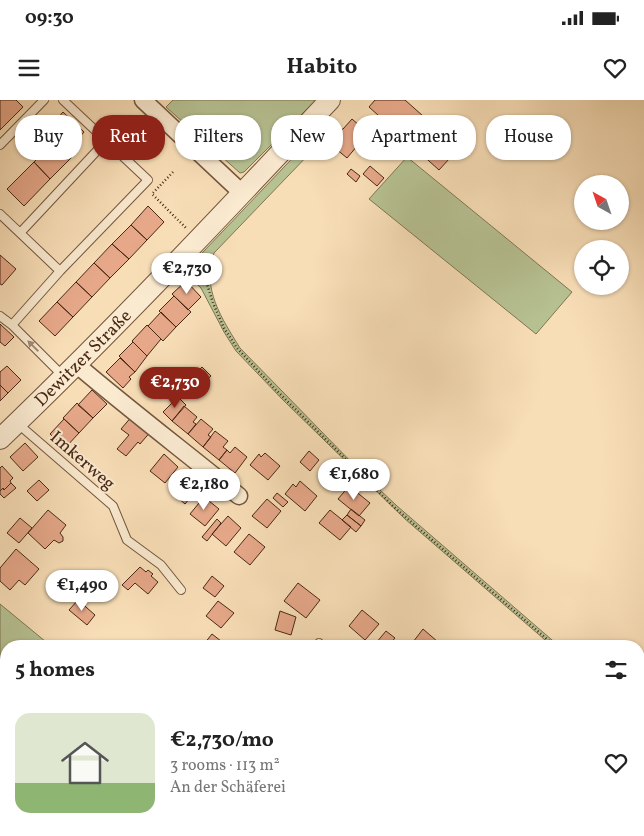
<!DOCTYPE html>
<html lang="en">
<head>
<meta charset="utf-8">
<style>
  :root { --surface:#fff; --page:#f2f2f2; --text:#222; --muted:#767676; --accent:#8f2418 }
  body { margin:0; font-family:Vollkorn,serif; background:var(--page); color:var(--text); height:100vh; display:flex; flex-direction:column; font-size:19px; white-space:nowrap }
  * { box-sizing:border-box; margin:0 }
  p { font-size:16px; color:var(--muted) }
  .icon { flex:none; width:28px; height:28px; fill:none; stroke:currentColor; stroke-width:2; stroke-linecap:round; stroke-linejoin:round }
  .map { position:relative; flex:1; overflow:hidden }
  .details { position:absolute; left:0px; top:540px; width:645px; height:196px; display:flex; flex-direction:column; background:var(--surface); border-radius:20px 20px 0 0; box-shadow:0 1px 4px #0004 }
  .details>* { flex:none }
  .guide { position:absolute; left:15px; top:15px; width:615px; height:45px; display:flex; gap:10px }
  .needle { width:32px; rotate:320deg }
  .controls { position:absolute; left:574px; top:75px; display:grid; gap:10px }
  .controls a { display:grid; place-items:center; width:55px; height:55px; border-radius:50%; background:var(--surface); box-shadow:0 1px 4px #0004; font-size:25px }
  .price { position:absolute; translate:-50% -42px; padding:0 11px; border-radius:18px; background:#fff; color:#222; font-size:16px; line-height:32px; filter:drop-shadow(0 1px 2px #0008) }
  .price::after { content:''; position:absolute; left:50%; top:30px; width:15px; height:11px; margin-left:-8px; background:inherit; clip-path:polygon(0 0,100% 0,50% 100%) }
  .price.active { background:var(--accent); color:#fff }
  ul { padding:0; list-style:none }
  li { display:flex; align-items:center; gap:15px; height:125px; padding:0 15px }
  li span { display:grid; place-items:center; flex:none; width:140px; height:100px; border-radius:15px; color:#555 }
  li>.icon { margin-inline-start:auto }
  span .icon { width:60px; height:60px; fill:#fffc; stroke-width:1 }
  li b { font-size:21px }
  h2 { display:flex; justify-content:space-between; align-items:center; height:60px; padding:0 15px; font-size:21px }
  .tag { padding:0 18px; border-radius:20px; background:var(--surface); box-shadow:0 1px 4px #0004; font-size:18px; line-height:45px }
  .tag.active { background:var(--accent); color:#fff }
  .status { display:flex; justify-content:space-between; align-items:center; height:35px; padding:0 25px; background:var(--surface); direction:ltr }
  .status svg { height:14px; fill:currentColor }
  header { display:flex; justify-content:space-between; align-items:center; height:65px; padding:0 15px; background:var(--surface); font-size:22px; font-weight:700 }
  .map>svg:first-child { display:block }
</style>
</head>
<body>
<div class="status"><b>09:30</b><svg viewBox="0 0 49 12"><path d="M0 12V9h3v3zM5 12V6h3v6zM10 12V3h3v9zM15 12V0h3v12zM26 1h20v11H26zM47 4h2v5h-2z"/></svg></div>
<header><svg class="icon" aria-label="menu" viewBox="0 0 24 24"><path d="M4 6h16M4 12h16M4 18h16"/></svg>Habito<svg class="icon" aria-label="heart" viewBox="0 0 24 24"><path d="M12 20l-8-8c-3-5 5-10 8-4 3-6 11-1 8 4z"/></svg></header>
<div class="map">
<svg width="644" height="736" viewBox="0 0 644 736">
  <rect width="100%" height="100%" fill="#f8deb7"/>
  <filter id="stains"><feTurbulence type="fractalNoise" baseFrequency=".004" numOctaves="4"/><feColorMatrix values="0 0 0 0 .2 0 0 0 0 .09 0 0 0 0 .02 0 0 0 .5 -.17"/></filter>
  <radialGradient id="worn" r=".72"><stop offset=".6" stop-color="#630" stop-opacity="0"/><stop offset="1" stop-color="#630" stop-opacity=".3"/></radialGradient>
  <!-- green -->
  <path fill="#b7c293" stroke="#807554" d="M173,0H316L244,72L240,73L166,7Z
    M305,45L312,51L214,153C201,188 222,219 240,248L360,371L397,406L559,546H552L405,419L282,299L236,251L224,232L201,188L184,172Z
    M407,57L572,192L536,234L369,99Z
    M0,504L51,546H6V644L0,639Z
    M112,730H212L211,736H119Z"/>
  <!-- building -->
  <path fill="#e6a889" stroke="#482816" d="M0,0H16L23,7L0,30Z
    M375,0H405L459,48L439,70L369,7Z
    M63,12L84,32L77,40L56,20Z
    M352,19L368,33L347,58L330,44L339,34V30L343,29Z
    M60,36L77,52L50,79L34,62Z
    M375,39L381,44L376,50L370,44Z
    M34,62L50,79L24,106L7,89Z
    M370,66L384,78L377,86L363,74Z
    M351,69L360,76L356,82L347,74Z
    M148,106L164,122L147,140L131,125Z
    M131,125L147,140L129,159L112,144Z
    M112,144L129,159L110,178L94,163Z
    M0,155L16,169L2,185L0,184Z
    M94,163L110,178L92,197L76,182Z
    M186,181L201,197L188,210L172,194Z
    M76,182L92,197L73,217L57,202Z
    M174,196L191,212L176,227L159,211Z
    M57,202L73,217L55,236L39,221Z
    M161,212L176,227L163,241L148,226Z
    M0,224L14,237L5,246L0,242Z
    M147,225L161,239L147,256L132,241Z
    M133,242L147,256L135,272L119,256Z
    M120,258L135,272L129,277L131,279L123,288L106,272Z
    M7,266L21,280L8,293L0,285V272Z
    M202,267L211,276L198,288L189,280Z
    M0,285L8,293L0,301Z
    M92,290L107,304L93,318L78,305Z
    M178,297L186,305L172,321L163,312Z
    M77,303L93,318L79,333L63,318Z
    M184,306L197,317L193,322L196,324L188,334L172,321Z
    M133,315L152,330L140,344L138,342L126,356L117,349L129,335L121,329Z
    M64,319L79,333L65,348L50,334Z
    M201,319L213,329L208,335L211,337L203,347L188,334Z
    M215,331L228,341L223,347L227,350L219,360L203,347Z
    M25,343L38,357L23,371L10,357Z
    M235,347L247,357L235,373L219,360L227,350L230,353Z
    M309,351L319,360L310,371L300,362Z
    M265,353L280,366L268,380L250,365L259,354L261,357Z
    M164,354L178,367L165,383L150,371Z
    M2,366L13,378L10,381L11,383L4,390L3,388L0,391V368Z
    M184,374L199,387L185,404L170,391Z
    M39,380L49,390L37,401L27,391Z
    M300,381L317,396L305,411L285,394L293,384L296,387Z
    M11,383L16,388L4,398L0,394V391L3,388L4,390Z
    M349,386L370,403L359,416L338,399Z
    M277,393L288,402L283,407L273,398Z
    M204,397L219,409L205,426L190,414Z
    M267,399L281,411L267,428L252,416Z
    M351,409L365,420L361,426L347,415Z
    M48,410L66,425L60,433L63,437V441L59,443L54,440L45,449L28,433Z
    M330,410L351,427L340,440L319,423Z
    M347,415L361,426L356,432L342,420Z
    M228,416L241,428L226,446L212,434Z
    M20,418L32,428L19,443L7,433Z
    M217,419L221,423L207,441L202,437Z
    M249,434L265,447L250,465L234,452Z
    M16,449L39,469L25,485L19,480L10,490L0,481V468Z
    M140,467L146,472L148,470L153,474L151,476L158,482L148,494L135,483L128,490L122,485Z
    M212,476L224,486L215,497L203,488Z
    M298,483L320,500L306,518L284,501Z
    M78,500L95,515L87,525L69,510Z
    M218,501L234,513L221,528L206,516Z
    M362,510L379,524L365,540L349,526Z
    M280,511L296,517L291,535L275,530Z
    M423,529L438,542L435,546H419L413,542Z
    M386,531L395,538L388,546H380L376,543Z
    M212,534L226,545L225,546H208L204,544Z
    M234,730H255L253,736H232Z
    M330,730H344L339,736H326Z
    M344,730H350L357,736H339Z
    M490,730H497L500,732L497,736H485Z
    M502,730H520L528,736H497Z
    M559,730H582L577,736H566Z
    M610,730H630L638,736H605Z"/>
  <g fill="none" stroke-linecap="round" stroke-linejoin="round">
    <defs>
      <path id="service" d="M0,45L44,0
        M0,114L60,171L12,225
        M20,133L107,40
        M60,171L148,80L63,0
        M0,216L12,225L63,276
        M17,323L113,406L127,440L161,465L181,490
        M319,543L322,546
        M0,572L6,577
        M193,730L200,736"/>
      <path id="minor" d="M143,0L242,93
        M77,265C130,310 185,352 239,396
        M282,730L294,736
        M536,730L544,736"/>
      <g id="tertiary">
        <path id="s1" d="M0,339C114,230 222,115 330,0"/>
      </g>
    </defs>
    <!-- service casing -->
    <use href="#service" stroke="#74563e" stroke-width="10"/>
    <!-- minor casing -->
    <use href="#minor" stroke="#74563e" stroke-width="19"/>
    <!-- tertiary casing -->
    <use href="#tertiary" stroke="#74563e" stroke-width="22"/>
    <!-- path -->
    <path stroke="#482816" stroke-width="2.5" stroke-dasharray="1 2.5" stroke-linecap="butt" d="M173,72L152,94L187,129
      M200,162L213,203L224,228L237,248L275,289L394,407L555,546
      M639,614L644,619"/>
    <!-- service -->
    <use href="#service" stroke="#faead0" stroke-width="8"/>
    <!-- minor -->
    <use href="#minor" stroke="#faead0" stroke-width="16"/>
    <!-- tertiary -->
    <use href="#tertiary" stroke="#faead0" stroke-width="20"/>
  </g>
  <!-- one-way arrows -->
  <defs><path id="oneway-solid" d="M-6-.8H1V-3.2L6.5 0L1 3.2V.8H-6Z" transform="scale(1.25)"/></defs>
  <use fill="#a18973" href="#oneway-solid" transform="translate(33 246) rotate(-135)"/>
  <g text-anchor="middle" stroke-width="4" stroke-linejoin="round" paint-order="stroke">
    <!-- street labels -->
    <g font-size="18" fill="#482816" stroke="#faead0">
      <text dy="6" stroke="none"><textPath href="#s1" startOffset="116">Dewitzer Straße</textPath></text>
      <text transform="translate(83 360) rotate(41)" y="6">Imkerweg</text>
    </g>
  </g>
  <rect width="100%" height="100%" filter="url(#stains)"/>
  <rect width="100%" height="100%" fill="url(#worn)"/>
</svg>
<div class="controls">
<a><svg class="needle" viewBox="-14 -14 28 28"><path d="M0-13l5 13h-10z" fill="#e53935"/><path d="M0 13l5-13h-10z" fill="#767676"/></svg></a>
<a><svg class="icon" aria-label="locate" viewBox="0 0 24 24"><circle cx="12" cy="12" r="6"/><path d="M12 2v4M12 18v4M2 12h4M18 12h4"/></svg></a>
</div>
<b class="price" style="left:187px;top:195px">€2,730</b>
<b class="price active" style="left:175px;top:309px">€2,730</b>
<b class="price" style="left:354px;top:401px">€1,680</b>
<b class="price" style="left:204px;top:411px">€2,180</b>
<b class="price" style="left:82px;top:512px">€1,490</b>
<div class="guide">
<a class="tag">Buy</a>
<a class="tag active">Rent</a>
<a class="tag">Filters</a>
<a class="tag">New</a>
<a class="tag">Apartment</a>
<a class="tag">House</a>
</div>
<section class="details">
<h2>5 homes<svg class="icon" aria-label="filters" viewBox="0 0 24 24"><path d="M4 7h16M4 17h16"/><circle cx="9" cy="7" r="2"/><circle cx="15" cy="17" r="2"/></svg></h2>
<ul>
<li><span style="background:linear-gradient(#dfe7d0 70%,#8fb573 0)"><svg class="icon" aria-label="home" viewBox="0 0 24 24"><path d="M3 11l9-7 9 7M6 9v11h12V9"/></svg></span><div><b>€2,730/mo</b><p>3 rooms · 113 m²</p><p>An der Schäferei</p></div><svg class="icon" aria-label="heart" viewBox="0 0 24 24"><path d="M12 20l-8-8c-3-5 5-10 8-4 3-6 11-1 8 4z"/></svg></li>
</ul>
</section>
</div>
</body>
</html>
